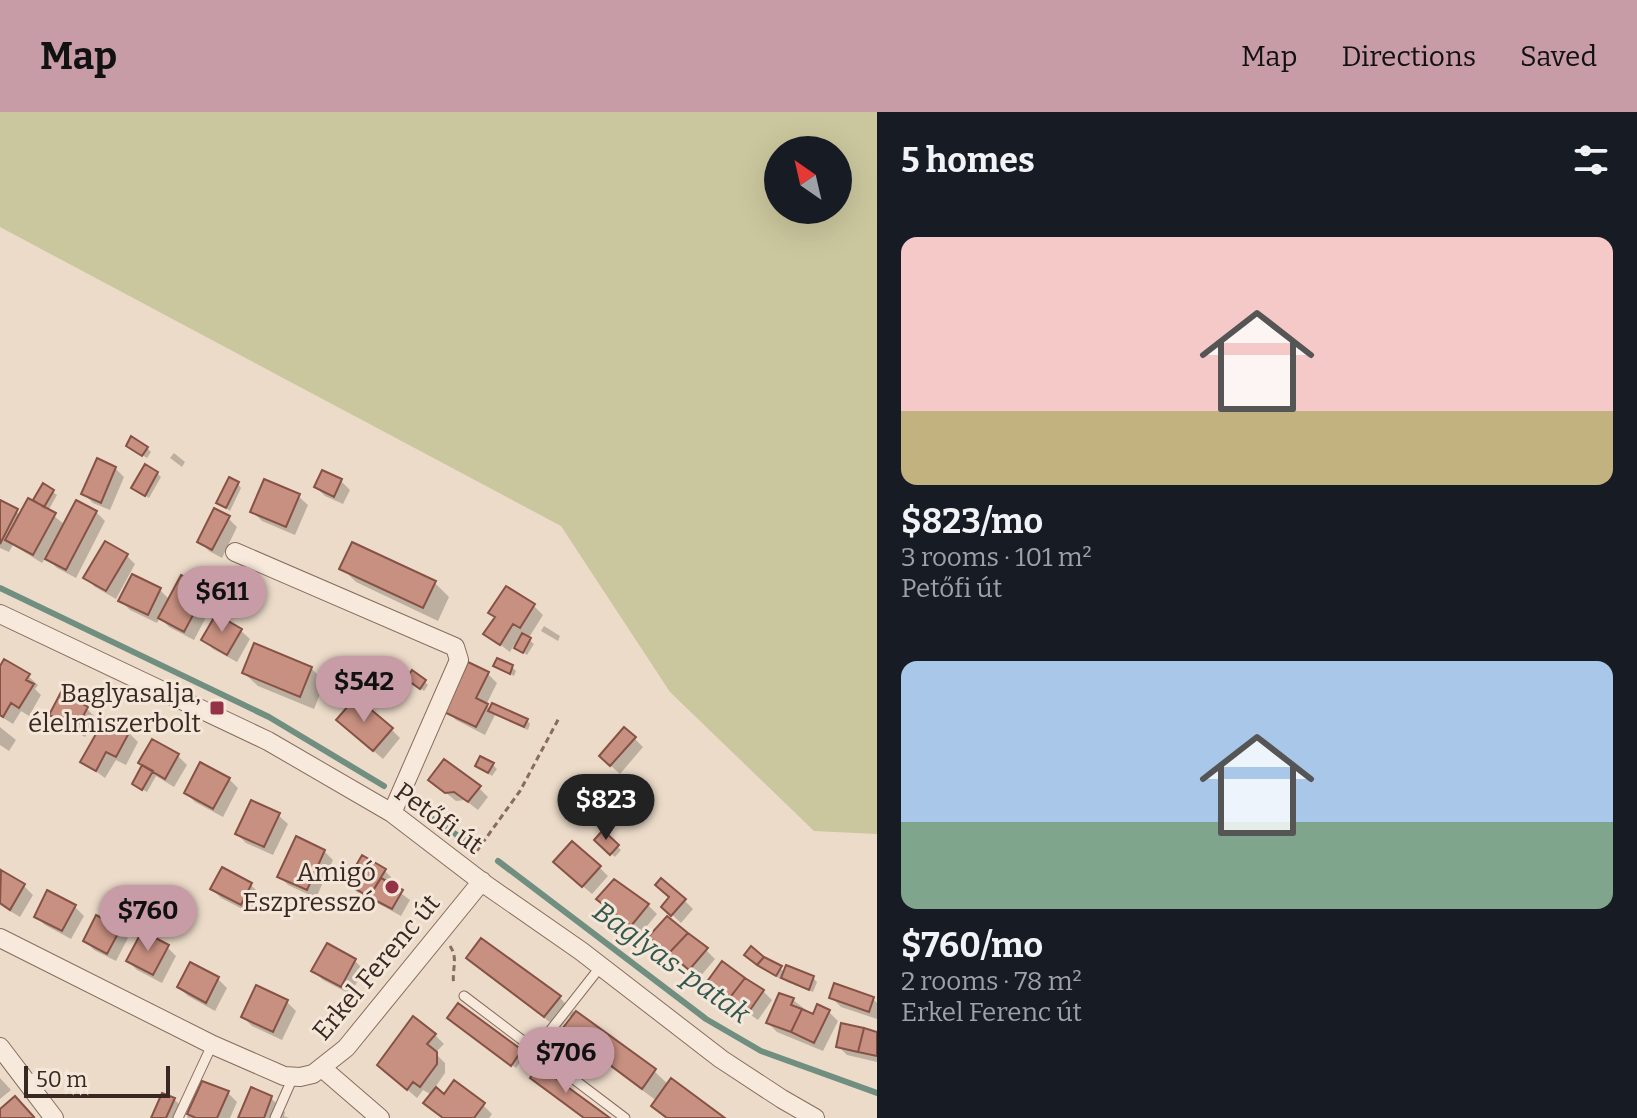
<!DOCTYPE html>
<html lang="en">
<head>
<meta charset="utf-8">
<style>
  :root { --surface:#171b24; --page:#242831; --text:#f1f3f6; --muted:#9ea1a6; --accent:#c79ca7 }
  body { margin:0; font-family:Bitter,serif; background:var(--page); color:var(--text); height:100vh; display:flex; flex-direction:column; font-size:30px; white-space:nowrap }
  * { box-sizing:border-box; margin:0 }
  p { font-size:26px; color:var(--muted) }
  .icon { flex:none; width:44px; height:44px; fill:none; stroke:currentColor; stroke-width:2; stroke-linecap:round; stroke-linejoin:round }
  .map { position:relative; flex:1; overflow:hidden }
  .details { display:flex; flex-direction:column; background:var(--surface); width:760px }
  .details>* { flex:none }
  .needle { width:52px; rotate:326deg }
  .controls { position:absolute; left:764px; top:24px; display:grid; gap:16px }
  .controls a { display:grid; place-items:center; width:88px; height:88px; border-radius:50%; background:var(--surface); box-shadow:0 8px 32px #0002; font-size:40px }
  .scale { position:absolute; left:24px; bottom:20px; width:146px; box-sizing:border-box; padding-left:8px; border:4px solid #392821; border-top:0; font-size:22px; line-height:28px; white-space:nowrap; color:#392821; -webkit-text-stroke:6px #f4e6d8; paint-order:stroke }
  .price { position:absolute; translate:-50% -68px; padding:0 18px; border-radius:28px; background:var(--accent); color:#111; font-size:26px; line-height:52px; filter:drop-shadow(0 2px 4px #0008) }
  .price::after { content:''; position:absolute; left:50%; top:48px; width:24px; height:18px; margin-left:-12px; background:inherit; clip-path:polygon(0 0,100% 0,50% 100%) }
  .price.on { background:#222; color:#fff }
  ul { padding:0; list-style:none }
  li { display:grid; align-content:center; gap:16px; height:424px; padding:0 24px }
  li span { display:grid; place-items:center; height:248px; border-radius:16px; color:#555 }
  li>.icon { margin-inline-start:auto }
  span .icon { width:144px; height:144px; fill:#fffc; stroke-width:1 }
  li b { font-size:34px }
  h2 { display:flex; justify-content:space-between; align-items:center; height:96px; padding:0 24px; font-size:34px }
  header { display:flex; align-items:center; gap:48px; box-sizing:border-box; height:112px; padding:0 40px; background:var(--accent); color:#111 }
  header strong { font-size:38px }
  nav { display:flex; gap:44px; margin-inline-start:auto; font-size:28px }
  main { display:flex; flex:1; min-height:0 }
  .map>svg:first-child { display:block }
</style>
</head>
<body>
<header>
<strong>Map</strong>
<nav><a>Map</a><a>Directions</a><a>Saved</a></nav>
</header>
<main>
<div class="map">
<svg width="877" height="1006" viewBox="0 0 877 1006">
  <rect width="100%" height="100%" fill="#ecdbc9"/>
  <!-- green -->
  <path fill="#cac69d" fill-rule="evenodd" d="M0,0H877V722L814,719L670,580L561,414L0,115ZM778,38H838V98H778Z"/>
  <!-- shadow -->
  <path fill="#0003" d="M147,336L151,340L147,346L132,337Z
    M174,341L185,350L182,355L170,346Z
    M115,356L124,365L110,398L93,391L84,382Z
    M157,361L161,365L149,386L134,376Z
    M341,369L350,378L343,392L325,384L316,375Z
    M238,372L241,376L230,399L219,391Z
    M44,374L57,383L48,399L65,413L96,400L105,409L76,466L57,456L46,445L42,451L13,433L9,440L0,436V390L21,403L34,391Z
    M298,384L308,393L295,423L262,409L253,400Z
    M228,406L237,415L222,446L209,439L200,430Z
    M126,443L135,452L116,487L95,475L86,466Z
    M342,456L435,471L449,485L438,509L356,470Z
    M182,466L206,479L215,488L194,528L169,515L160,505L157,511L130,498L121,489L160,478L170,488Z
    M254,475L258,479L255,484L251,481L248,487L236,479Z
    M506,477L534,494L543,503L528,527L534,532L527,543L514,533L510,540L486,522L496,506Z
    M544,514L560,524L558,529L541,519Z
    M240,518L250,527L237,550L213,537L204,528Z
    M0,553L28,564L38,573L35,577L41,583L29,604L21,599L13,612L0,604Z
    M496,554L512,555L516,559L514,564Z
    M311,556L325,570L314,597L258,574L244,561Z
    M488,562L497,571L486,593L491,598L527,608L530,612L528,618L495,603L485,623L456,608L447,599Z
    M424,569L428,573L424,579L412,570Z
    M87,597L96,606L85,625L61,611L52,602Z
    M106,608L129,621L138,630L126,653L116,648L105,666L83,650Z
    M0,615L16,628L9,639L0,633Z
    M348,617H391L400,626L383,647Z
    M634,626L643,635L620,662L610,653Z
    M178,644L187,653L174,675L156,664L147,680L138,675L144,654Z
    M493,653L497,657L492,664L477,654Z
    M229,667L238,676L223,705L195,690L186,681Z
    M440,676H479L488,685L478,698L465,688L456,689Z
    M278,703L288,712L273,743L246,731L237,722Z
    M603,721L621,738L615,745L596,728Z
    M324,739L333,748L316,786L288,773L279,764Z
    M599,755L608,764L592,782L565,759Z
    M222,758L251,773L260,782L250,801L221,786L212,777Z
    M385,759L394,768L390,773L410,788L401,804L357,780L348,771Z
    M2,760L24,774L33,783L20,805L0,793Z
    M684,788L693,797L681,811L663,794Z
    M648,793L657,802L641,821L608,796Z
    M75,795L84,804L71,827L45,813L36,804Z
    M119,817L128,826L116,849L94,838L85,828Z
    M482,828L560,886L576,902L654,959L669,973L722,1006H665L653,994L657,989L578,931L564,917L573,906L570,904L559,917L483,860L469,846Z
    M660,834L706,838L715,847L699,866Z
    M167,835L176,844L162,871L137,858L128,849Z
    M751,837L785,860L813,866L817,870L813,880L787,870L782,865L780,867L750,847Z
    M355,849L364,858L350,882L323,868L314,859Z
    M218,867L227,876L215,899L188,884L179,875Z
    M763,879L772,888L758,908L718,880Z
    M832,886L873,887L877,891V907L841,895Z
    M793,888L814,904L829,900L838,909L823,939L777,920L768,911Z
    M287,890L296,899L282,928L252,914L243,905Z
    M453,910L521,939L525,943L516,956Z
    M877,922V950L847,943L838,934Z
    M435,923L444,932L435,941L445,951V961L434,977L445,985L483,993L492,1002L489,1006H443L426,991L432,983L423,978L417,986L388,961Z
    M0,966L11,978L0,987Z
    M203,971L228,981L237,990L230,1006H187Z
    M271,986L285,1000L284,1004L289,1006H241Z
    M174,987L183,996L179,1006H153Z"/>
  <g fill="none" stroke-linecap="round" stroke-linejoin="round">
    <!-- stream -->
    <path stroke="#708f81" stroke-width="6" d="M0,476L269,605L384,674
      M416,696L463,727
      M498,749L706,907L761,939L877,981"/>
  </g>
  <!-- building -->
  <path fill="#c89081" stroke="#865246" stroke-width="2" d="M131,324L148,335L142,344L126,334Z
    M97,346L116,355L101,391L81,382Z
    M145,352L158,360L145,384L131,376Z
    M322,358L342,367L334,385L314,375Z
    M229,365L239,370L226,396L216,391Z
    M264,367L300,382L286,415L250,400Z
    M43,371L54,378L44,395L33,388Z
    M28,386L56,401L33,443L5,428Z
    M0,388L18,397L0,432Z
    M76,388L97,399L66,458L45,447Z
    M214,396L230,404L212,438L197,430Z
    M105,429L128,442L106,479L83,466Z
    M352,430L436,469L423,496L339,457Z
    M132,462L161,476L148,503L118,489Z
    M181,463L207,477L184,520L158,506Z
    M240,465L255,473L251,481L247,479L244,485L233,479Z
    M506,474L535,492L520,516L513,512L500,533L483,522L495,505L488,501Z
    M216,502L242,517L227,543L201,528Z
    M522,521L531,526L523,541L514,536Z
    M254,531L312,555L300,585L242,561Z
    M497,546L513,553L510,562L493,554Z
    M4,547L30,562L26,568L34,572L19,596L11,591L3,605L0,603V554Z
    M468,550L489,560L476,586L488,592L476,615L444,600Z
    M412,558L426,568L420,577L406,567Z
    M61,580L88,595L76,617L49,603Z
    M356,585L393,616L373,639L336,608Z
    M492,591L528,607L524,615L488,599Z
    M105,606L130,619L116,645L106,640L96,659L80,650Z
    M624,615L636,625L610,654L599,644Z
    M152,627L179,642L165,667L138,651Z
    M480,644L494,651L488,661L475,654Z
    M444,647L481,674L468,690L454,680L445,681L428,668Z
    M200,650L230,666L213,697L184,681Z
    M142,653L153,659L142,678L132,672Z
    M251,688L280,701L264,735L235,722Z
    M603,718L619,733L610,743L594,728Z
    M296,724L325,738L307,778L277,765Z
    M572,729L601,754L582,775L553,750Z
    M362,743L386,757L369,785L346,771Z
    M222,755L252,771L241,793L210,777Z
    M1,758L25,772L10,798L0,791Z
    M381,766L403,778L392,797L369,785Z
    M661,766L686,787L671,804L661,795L669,785L655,773Z
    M614,767L649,792L631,814L596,787Z
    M47,778L76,793L62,819L34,805Z
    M96,803L121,816L107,842L83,829Z
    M667,804L688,821L669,841L648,825Z
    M142,819L169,833L153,863L126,849Z
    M688,821L708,836L689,858L669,841Z
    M481,826L561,884L544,905L466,846Z
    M327,831L356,847L341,875L311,859Z
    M751,834L764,845L757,853L744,843Z
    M764,845L782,854L776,864L757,853Z
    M722,849L745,866L728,888L706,871Z
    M190,850L219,865L206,891L177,875Z
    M786,853L814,864L809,878L781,866Z
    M745,866L764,878L748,901L728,888Z
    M834,871L874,885L869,900L829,886Z
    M256,873L288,888L273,920L241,905Z
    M779,881L794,886L791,893L802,897L791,920L766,911Z
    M458,891L522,938L511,954L447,906Z
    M817,892L830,898L814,931L791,920L802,897L813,902Z
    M576,899L656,957L642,977L562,917Z
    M413,904L436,922L427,932L437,940V952L420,975L413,970L407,978L377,953Z
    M841,911L864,916L858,940L836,935Z
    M864,916L877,920V944L858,940Z
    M539,954L610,1006H584L530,966Z
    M671,966L725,1006H667L651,994Z
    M454,968L485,991L474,1006H443L423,991L436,975L444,982Z
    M202,969L229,979L217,1006H196L187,1002Z
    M251,975L272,984L264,1006H238Z
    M162,981L175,986L166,1006H151Z
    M15,984L34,1005L32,1006H0V997Z"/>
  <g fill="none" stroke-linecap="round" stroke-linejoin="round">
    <defs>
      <path id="service" d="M464,884L625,1006
        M535,938L601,854
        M178,1006L212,933
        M275,1006L293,965"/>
      <path id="minor" d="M235,440L455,535L459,548L392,701
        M0,502L268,629L392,701L486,773L581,839L721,947L782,987L815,1006
        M0,826L213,933L284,964L300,965L313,962L346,936L482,769
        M0,935L54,1006
        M322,956L380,1006"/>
    </defs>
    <!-- service casing -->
    <use href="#service" stroke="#886c5f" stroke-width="11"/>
    <!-- minor casing -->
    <use href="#minor" stroke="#886c5f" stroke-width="20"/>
    <!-- path -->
    <path stroke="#886c5f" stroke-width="3" stroke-dasharray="6 4" stroke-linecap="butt" d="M476,740L520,679L559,606
      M450,834C459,847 451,859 454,873"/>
    <!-- service -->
    <use href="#service" stroke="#f7eadc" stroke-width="9"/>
    <!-- minor -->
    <use href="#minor" stroke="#f7eadc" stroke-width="18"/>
  </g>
  <!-- markers -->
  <g fill="#943247" stroke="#f4e6d8" stroke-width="3">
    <rect x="209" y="588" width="16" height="16" rx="4"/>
    <circle cx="392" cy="775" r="8"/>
  </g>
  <g text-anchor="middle" stroke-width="6" stroke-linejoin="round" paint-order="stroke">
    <!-- poi labels -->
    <g font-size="26" fill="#392821" stroke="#f4e6d8" text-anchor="end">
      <text x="201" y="590">Baglyasalja,<tspan x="201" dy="30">élelmiszerbolt</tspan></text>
      <text x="376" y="769">Amigó<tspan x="376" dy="30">Eszpresszó</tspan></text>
    </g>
    <!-- street labels -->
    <g font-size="26" fill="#392821" stroke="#f4e6d8">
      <text transform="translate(439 706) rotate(36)" y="9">Petőfi út</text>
      <text transform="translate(376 855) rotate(-50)" y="9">Erkel Ferenc út</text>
    </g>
    <!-- water labels -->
    <g font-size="28" font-style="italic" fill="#32584e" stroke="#f4e6d8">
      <text transform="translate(672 850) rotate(36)" y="10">Baglyas-patak</text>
    </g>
  </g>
</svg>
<div class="controls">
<a><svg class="needle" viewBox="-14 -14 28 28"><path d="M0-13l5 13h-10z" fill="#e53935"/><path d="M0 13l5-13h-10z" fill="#9ea1a6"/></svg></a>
</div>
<div class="scale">50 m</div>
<b class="price" style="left:222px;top:522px">$611</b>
<b class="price" style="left:364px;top:612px">$542</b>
<b class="price on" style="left:606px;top:730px">$823</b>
<b class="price" style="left:148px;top:841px">$760</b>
<b class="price" style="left:566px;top:983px">$706</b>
</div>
<section class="details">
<h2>5 homes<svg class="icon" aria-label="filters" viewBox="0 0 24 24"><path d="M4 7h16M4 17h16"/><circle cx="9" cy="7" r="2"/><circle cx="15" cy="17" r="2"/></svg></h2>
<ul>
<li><span style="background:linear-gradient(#f6c9c9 70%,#c2b280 0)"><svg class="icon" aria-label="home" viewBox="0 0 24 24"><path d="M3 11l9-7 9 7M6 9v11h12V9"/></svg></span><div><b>$823/mo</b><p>3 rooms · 101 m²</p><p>Petőfi út</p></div></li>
<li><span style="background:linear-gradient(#a9c7e8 65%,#7fa58c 0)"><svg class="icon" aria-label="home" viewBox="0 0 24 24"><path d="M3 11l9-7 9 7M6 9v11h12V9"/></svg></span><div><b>$760/mo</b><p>2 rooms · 78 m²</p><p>Erkel Ferenc út</p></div></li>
</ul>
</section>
</main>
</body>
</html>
